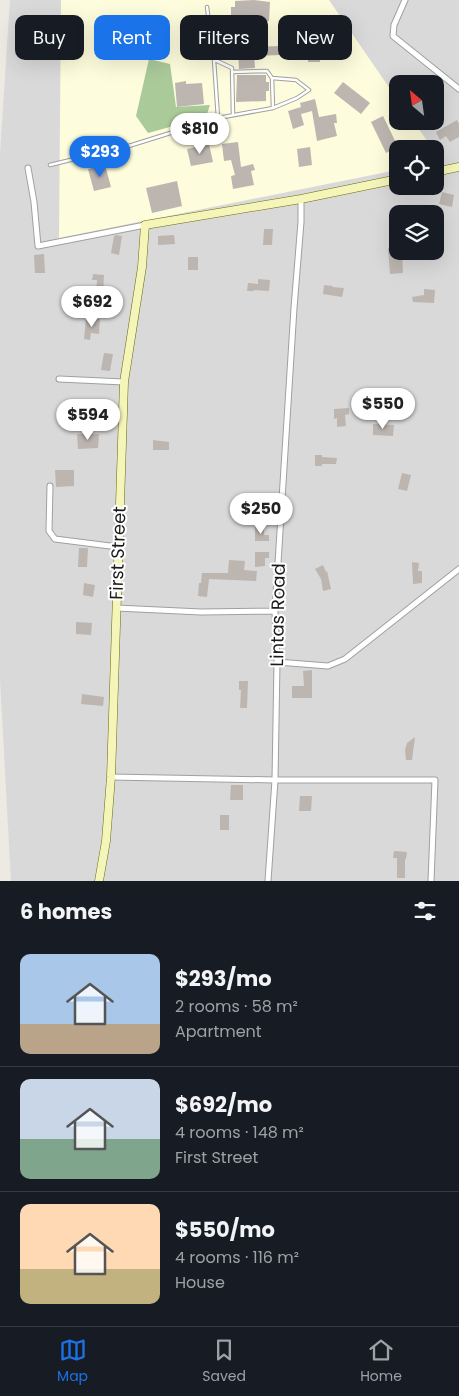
<!DOCTYPE html>
<html lang="en">
<head>
<meta charset="utf-8">
<style>
  :root { --surface:#171b24; --page:#20242c; --text:#f1f3f6; --muted:#9ea1a6; --line:#363941; --accent:#1a73e8 }
  body { margin:0; font-family:Poppins,sans-serif; background:var(--page); color:var(--text); height:100vh; display:flex; flex-direction:column; font-size:19px; white-space:nowrap }
  * { box-sizing:border-box; margin:0 }
  p { font-size:16px; color:var(--muted) }
  .icon { flex:none; width:28px; height:28px; fill:none; stroke:currentColor; stroke-width:2; stroke-linecap:round; stroke-linejoin:round }
  .map { position:relative; height:881px; overflow:hidden }
  .drawer { display:flex; flex-direction:column; background:var(--surface); flex:1 }
  .drawer>* { flex:none }
  .top-card { position:absolute; left:15px; top:15px; width:430px; height:45px; display:flex; gap:10px }
  .needle { width:32px; rotate:331deg }
  .controls { position:absolute; left:389px; top:75px; display:grid; gap:10px }
  .controls a { display:grid; place-items:center; width:55px; height:55px; border-radius:10px; background:var(--surface); box-shadow:0 5px 20px #0002; font-size:25px }
  .price { position:absolute; translate:-50% -42px; padding:0 11px; border-radius:18px; background:#fff; color:#222; font-size:16px; line-height:32px; filter:drop-shadow(0 1px 2px #0008) }
  .price::after { content:''; position:absolute; left:50%; top:30px; width:15px; height:11px; margin-left:-8px; background:inherit; clip-path:polygon(0 0,100% 0,50% 100%) }
  .price.current { background:var(--accent); color:#fff }
  ul { padding:0; list-style:none }
  li { display:flex; align-items:center; gap:15px; height:125px; padding:0 20px }
  li+li { border-top:1px solid var(--line) }
  li span { display:grid; place-items:center; flex:none; width:140px; height:100px; border-radius:10px; color:#555 }
  li>.icon { margin-inline-start:auto }
  span .icon { width:60px; height:60px; fill:#fffc; stroke-width:1 }
  li b { font-size:21px }
  h2 { display:flex; justify-content:space-between; align-items:center; height:60px; padding:0 20px; font-size:21px }
  .pill { padding:0 18px; border-radius:10px; background:var(--surface); box-shadow:0 5px 20px #0002; font-size:18px; line-height:45px }
  .pill.current { background:var(--accent); color:#fff }
  .dock { display:flex; justify-content:space-around; align-items:center; height:70px; border-top:1px solid var(--line); background:var(--surface); font-size:14px; color:var(--muted) }
  .dock a { display:grid; justify-items:center; gap:2px }
  .dock .current { color:var(--accent) }
  .map>svg:first-child { display:block }
</style>
</head>
<body>
<div class="map">
<svg width="459" height="881" viewBox="0 0 459 881">
  <rect width="100%" height="100%" fill="#ede9e3"/>
  <!-- residential -->
  <path fill="#dad9d9" fill-rule="evenodd" d="M10,0H459V881H11L0,679V154ZM398,84H435V121H398ZM398,149H435V186H398ZM398,214H435V251H398Z"/>
  <!-- education -->
  <path fill="#fdfcdc" d="M61,0H329L397,99L398,121H413L433,149H398L397,170L59,238Z"/>
  <!-- forest -->
  <path fill="#aaca9a" d="M149,59L170,64L176,107L210,105L206,117L148,133L136,116Z"/>
  <!-- building -->
  <path fill="#bdb5b0" d="M254,0L270,2L269,21H266V27H255V30H247V27H235V23H229V16H231V7H235V1Z
    M309,23H321V34H333L332,42L321,41L320,62H308Z
    M280,46V55L255,56L254,52L255,68L239,69L238,52L254,51V47Z
    M237,75H266V82H269V91H266V101L236,102Z
    M186,81V84L202,83L204,104L177,107L175,83Z
    M343,82L370,103L361,114L334,93Z
    M315,99L319,117L336,114L337,123H334L337,136L317,141L312,111L301,114L304,125L293,129L288,111L301,107L300,103Z
    M383,116L398,147L386,153L371,122Z
    M457,120L459,124V137L450,142L446,136L440,140L436,132Z
    M238,142L241,167L253,164L255,170L251,171L254,185L233,189L231,176L235,175L231,160L224,161L222,144Z
    M209,144L213,162L191,166L187,149Z
    M310,147L312,165L299,167L297,149Z
    M105,165L111,187L94,191L88,169Z
    M177,181L182,206L152,213L146,188Z
    M442,192L454,195L452,207L439,204Z
    M264,229H273L272,245H263Z
    M116,235L122,236L119,255L111,253L114,236Z
    M174,235L175,244L158,245V236Z
    M398,247V251H402L403,273L390,274L388,248Z
    M44,254L45,273H35L34,255Z
    M188,257H198V270H188Z
    M93,274L104,275L103,295L96,294L97,280H92Z
    M258,279L270,280L269,291L254,290V291H247L248,283L258,284Z
    M324,285L333,286L332,287L344,288L342,297L323,294Z
    M424,289L435,290L434,303L413,302L412,297L424,295Z
    M86,318L100,319L99,334L91,333L90,340L84,339Z
    M104,353L113,354L110,371L101,370Z
    M349,408V414L345,415L346,426L337,427V418L334,419V409Z
    M373,424L394,425L393,436L373,435Z
    M77,434H99L98,448L78,449Z
    M153,440L169,442V450H153Z
    M315,455H322V457L337,458L336,464H322V466H315Z
    M55,470H74V486L56,487Z
    M402,473L411,475L407,491L398,489Z
    M255,527H264V535H269V541H255Z
    M79,548H88L87,567H78Z
    M255,552H269V558H265V566L255,567Z
    M229,560L245,561L244,570L257,571L256,581L209,579L207,597L198,596L199,583H201L202,573H228Z
    M412,562L419,563L418,571H422V583L413,584Z
    M323,565L326,572L327,571L331,589L323,591L321,579L315,569Z
    M84,583L95,585L93,597L83,595Z
    M76,622L92,623L91,635L76,634Z
    M312,670V698H292V686H304L303,671Z
    M239,681H248L247,708H240L241,690H239Z
    M82,694L104,697L103,706L81,704Z
    M415,737L412,760H406L405,750L407,743Z
    M231,785H243V800H230Z
    M300,796H312L311,811H299Z
    M220,815H229V830H220Z
    M394,851L407,852L406,859H405V878H397V858H393Z"/>
  <g fill="none" stroke-linecap="round" stroke-linejoin="round">
    <defs>
      <path id="lane" d="M215,60L232,68L233,115
        M272,78L273,108
        M218,118L273,108L297,98L309,90L296,80L272,78L267,71L232,72
        M50,165L132,145L218,118L214,60L207,7"/>
      <path id="street" d="M405,0L394,25L393,36L459,89
        M28,168L34,202L38,246L145,225
        M59,379L124,382
        M50,486L49,531L55,539L118,547
        M116,608L201,612L275,611
        M277,662L328,666L345,659L459,569
        M111,777L275,780H435L431,881
        M268,881L275,780L277,662L275,611L294,308L301,222V199"/>
      <path id="secondary" d="M435,172L459,167
        M99,881L106,841L111,777L124,382L142,267L145,225L301,199L398,179"/>
    </defs>
    <!-- lane casing -->
    <use href="#lane" stroke="#a0a0a0" stroke-width="4.5"/>
    <!-- street casing -->
    <use href="#street" stroke="#a0a0a0" stroke-width="7"/>
    <!-- secondary casing -->
    <use href="#secondary" stroke="#656c0b" stroke-width="9"/>
    <!-- lane -->
    <use href="#lane" stroke="#fff" stroke-width="2.5"/>
    <!-- street -->
    <use href="#street" stroke="#fff" stroke-width="5"/>
    <!-- secondary -->
    <use href="#secondary" stroke="#f5f5b9" stroke-width="8"/>
  </g>
  <g text-anchor="middle" stroke-width="4" stroke-linejoin="round" paint-order="stroke">
    <!-- street labels -->
    <g font-size="18" fill="#1c1c1c" stroke="#fff">
      <text transform="translate(118 553) rotate(-88)" y="6">First Street</text>
      <text transform="translate(278 615) rotate(-89)" y="6">Lintas Road</text>
    </g>
  </g>
</svg>
<div class="controls">
<a><svg class="needle" viewBox="-14 -14 28 28"><path d="M0-13l5 13h-10z" fill="#e53935"/><path d="M0 13l5-13h-10z" fill="#9ea1a6"/></svg></a>
<a><svg class="icon" aria-label="locate" viewBox="0 0 24 24"><circle cx="12" cy="12" r="6"/><path d="M12 2v4M12 18v4M2 12h4M18 12h4"/></svg></a>
<a><svg class="icon" aria-label="layers" viewBox="0 0 24 24"><path d="M12 4l9 5-9 5-9-5zM3 14l9 5 9-5"/></svg></a>
</div>
<b class="price" style="left:200px;top:155px">$810</b>
<b class="price current" style="left:100px;top:178px">$293</b>
<b class="price" style="left:92px;top:328px">$692</b>
<b class="price" style="left:383px;top:430px">$550</b>
<b class="price" style="left:88px;top:441px">$594</b>
<b class="price" style="left:261px;top:535px">$250</b>
<div class="top-card">
<a class="pill">Buy</a>
<a class="pill current">Rent</a>
<a class="pill">Filters</a>
<a class="pill">New</a>
</div>
</div>
<section class="drawer">
<h2>6 homes<svg class="icon" aria-label="filters" viewBox="0 0 24 24"><path d="M4 7h16M4 17h16"/><circle cx="9" cy="7" r="2"/><circle cx="15" cy="17" r="2"/></svg></h2>
<ul>
<li><span style="background:linear-gradient(#a9c7e8 70%,#b9a48a 0)"><svg class="icon" aria-label="home" viewBox="0 0 24 24"><path d="M3 11l9-7 9 7M6 9v11h12V9"/></svg></span><div><b>$293/mo</b><p>2 rooms · 58 m²</p><p>Apartment</p></div></li>
<li><span style="background:linear-gradient(#c9d6e8 60%,#7fa58c 0)"><svg class="icon" aria-label="home" viewBox="0 0 24 24"><path d="M3 11l9-7 9 7M6 9v11h12V9"/></svg></span><div><b>$692/mo</b><p>4 rooms · 148 m²</p><p>First Street</p></div></li>
<li><span style="background:linear-gradient(#ffd9b3 65%,#c2b280 0)"><svg class="icon" aria-label="home" viewBox="0 0 24 24"><path d="M3 11l9-7 9 7M6 9v11h12V9"/></svg></span><div><b>$550/mo</b><p>4 rooms · 116 m²</p><p>House</p></div></li>
</ul>
</section>
<nav class="dock">
<a class="current"><svg class="icon" aria-label="map" viewBox="0 0 24 24"><path d="M3 6l6-2 6 2 6-2v14l-6 2-6-2-6 2zM9 4v14M15 6v14"/></svg>Map</a>
<a><svg class="icon" aria-label="saved" viewBox="0 0 24 24"><path d="M7 4h10v16l-5-4-5 4z"/></svg>Saved</a>
<a><svg class="icon" aria-label="home" viewBox="0 0 24 24"><path d="M3 11l9-7 9 7M6 9v11h12V9"/></svg>Home</a>
</nav>
</body>
</html>
